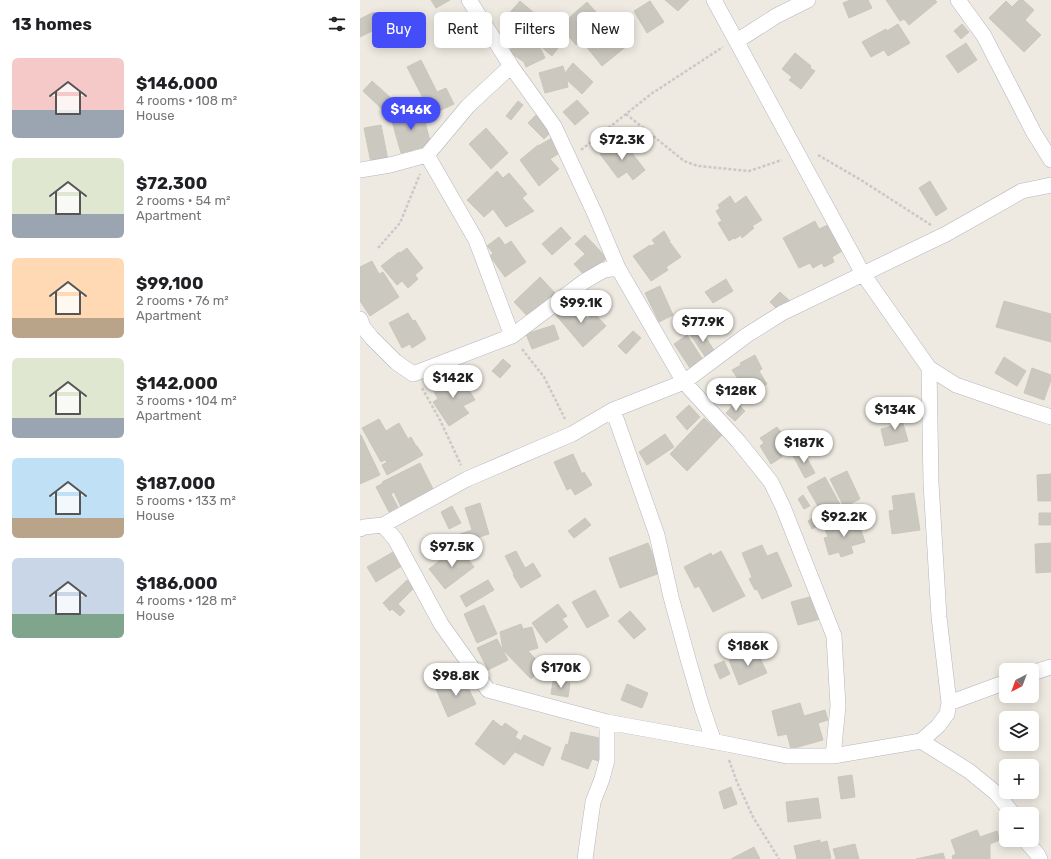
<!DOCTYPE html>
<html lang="en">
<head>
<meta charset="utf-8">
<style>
  :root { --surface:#fff; --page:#f2f2f2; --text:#202124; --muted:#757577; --accent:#444df8 }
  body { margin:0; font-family:Rubik,sans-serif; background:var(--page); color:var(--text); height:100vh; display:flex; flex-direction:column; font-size:15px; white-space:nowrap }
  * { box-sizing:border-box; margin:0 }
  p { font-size:13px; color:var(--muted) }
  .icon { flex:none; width:22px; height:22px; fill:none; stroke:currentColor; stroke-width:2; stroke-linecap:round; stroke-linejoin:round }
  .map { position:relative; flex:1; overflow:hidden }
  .details { display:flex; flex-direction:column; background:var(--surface); width:360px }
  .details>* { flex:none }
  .top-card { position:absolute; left:12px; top:12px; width:380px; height:36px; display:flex; gap:8px }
  .needle { width:26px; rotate:221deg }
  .controls { position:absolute; left:639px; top:663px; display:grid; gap:8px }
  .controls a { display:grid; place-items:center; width:40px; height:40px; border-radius:6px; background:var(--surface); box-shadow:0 2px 10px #0003; font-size:20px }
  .price { position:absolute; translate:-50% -34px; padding:0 9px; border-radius:14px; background:#fff; color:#222; font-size:13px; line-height:26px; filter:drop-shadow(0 1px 2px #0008) }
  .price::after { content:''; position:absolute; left:50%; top:24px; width:12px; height:9px; margin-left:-6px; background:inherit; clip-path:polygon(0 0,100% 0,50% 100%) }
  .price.current { background:var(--accent); color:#fff }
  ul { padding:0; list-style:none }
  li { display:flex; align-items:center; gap:12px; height:100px; padding:0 12px }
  li span { display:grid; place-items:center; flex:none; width:112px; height:80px; border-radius:6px; color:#555 }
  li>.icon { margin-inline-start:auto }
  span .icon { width:48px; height:48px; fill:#fffc; stroke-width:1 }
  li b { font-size:17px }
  h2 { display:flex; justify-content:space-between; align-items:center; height:48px; padding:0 12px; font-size:17px }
  .pill { padding:0 14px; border-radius:6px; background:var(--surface); box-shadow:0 2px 10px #0003; font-size:14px; line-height:36px }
  .pill.current { background:var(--accent); color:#fff }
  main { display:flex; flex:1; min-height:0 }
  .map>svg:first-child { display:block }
</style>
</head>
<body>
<main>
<section class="details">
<h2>13 homes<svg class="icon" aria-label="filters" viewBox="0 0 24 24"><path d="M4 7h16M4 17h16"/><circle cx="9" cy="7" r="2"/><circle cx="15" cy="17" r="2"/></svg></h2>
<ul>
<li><span style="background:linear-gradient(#f6c9c9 65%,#9aa5b1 0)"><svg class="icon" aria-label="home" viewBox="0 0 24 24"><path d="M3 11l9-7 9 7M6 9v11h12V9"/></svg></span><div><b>$146,000</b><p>4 rooms · 108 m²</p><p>House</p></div></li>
<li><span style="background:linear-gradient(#dfe7d0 70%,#9aa5b1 0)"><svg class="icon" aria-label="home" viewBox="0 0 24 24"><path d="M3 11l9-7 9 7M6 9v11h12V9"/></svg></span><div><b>$72,300</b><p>2 rooms · 54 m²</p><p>Apartment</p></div></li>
<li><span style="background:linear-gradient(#ffd9b3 75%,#b9a48a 0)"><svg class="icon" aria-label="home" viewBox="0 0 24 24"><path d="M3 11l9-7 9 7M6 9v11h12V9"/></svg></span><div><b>$99,100</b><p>2 rooms · 76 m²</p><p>Apartment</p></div></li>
<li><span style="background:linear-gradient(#dfe7d0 75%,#9aa5b1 0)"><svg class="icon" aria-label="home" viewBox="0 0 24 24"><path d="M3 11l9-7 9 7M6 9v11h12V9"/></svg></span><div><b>$142,000</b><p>3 rooms · 104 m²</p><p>Apartment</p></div></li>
<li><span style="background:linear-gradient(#bfe0f5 75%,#b9a48a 0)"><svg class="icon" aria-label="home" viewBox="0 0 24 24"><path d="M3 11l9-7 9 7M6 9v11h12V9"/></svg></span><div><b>$187,000</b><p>5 rooms · 133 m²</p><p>House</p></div></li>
<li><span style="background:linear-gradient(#c9d6e8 70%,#7fa58c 0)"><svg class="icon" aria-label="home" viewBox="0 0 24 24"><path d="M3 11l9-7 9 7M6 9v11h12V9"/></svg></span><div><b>$186,000</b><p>4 rooms · 128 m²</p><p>House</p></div></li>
</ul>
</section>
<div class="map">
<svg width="691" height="859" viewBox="0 0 691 859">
  <rect width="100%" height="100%" fill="#eeeae1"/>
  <!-- building -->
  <path fill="#cac8bf" stroke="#cac7ba" d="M71,0H90L76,8Z
    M305,0H329L318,11Z
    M490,0H508L512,8L489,18L483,3Z
    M526,0H575L577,2L549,25L544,19L540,21Z
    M659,0H663L674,10L665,20L681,35L664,52L629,18L646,1L652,7Z
    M160,1L205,39L192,56L179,45L185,58L166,67L164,62L149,52L162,31L146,17Z
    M290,1L304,22L287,33L274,11Z
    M227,2L244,21L238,25L241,29L225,43L222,40L216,45L200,26Z
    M14,12L22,26L0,37V19Z
    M251,23L268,45L242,66L225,45Z
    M538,24L550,43L528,56L524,50L511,57L502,42L526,29L527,31Z
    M602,24L609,32L601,39L594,31Z
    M606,43L617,60L598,73L586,56Z
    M435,53L451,66L450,68L455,71L441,89L429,80L432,77L422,69Z
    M61,60L77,92L86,88L94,104L68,116L60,100L63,98L47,67Z
    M213,63L233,82L222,94L207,80L208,87L185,93L179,73L203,66L205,73Z
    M12,81L32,99L22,109L3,91Z
    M217,100L229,113L215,125L203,112Z
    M158,101L163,105L151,120L146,116Z
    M62,110L71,145L41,153L31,118Z
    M178,113L191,132L184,139L168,123Z
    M21,125L28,160L11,163L4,128Z
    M126,128L148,153L131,169L109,144Z
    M192,138L201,152L190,159L199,169L179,186L160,160L178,145V146Z
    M262,140L285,170L273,180L267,172L258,178L240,154L256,142L257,144Z
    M137,171L143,178L149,173L167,194L162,198L174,211L146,227L133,209L124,217L107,200Z
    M570,181L587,209L576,216L559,188Z
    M370,196L375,204L386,196L402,220L392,226L394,228L382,238L381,235L375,239L374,238L369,241L358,223L362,221L356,211L360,208L358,205Z
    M455,221L459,229L470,224L484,250L472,257L474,262L464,267L462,263L453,268L450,263L439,268L423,238Z
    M201,227L211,238L192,255L182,244Z
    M304,231L310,241H309L321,257L306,267L308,270L291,281L273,256L290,245L291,246L295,244L292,240Z
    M225,235L247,258L226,277L214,264L225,254L215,244Z
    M139,237L145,245L151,241L166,262L145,277L130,256L133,253L127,246Z
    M47,248L63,268L55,275L58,279L48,288L42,281L37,285L21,266L39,252L40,253Z
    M12,261L19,274L23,272L39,297L10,316L0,301V267Z
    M180,277L197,295L171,320L154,302Z
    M366,279L373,291L353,303L345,292Z
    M300,286L313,315L299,322L285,293Z
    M420,292L431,302L421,313L410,302Z
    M213,301L227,319L234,313L246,326L223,347L196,315Z
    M644,301L691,314V342L636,327Z
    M48,313L53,321L55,320L66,339L52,348L50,344L42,348L29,323Z
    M194,325L199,339L172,349L166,334Z
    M340,328L355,352L346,358L330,334Z
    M273,331L281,338L266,354L258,346Z
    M327,335L343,360L330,368L314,344Z
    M395,355L402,369L399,371L407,384L389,395L372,370L381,365L380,363Z
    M644,357L666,371L657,386L635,373Z
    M143,359L151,366L140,378L132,371Z
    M672,368L691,375V380L684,400L664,393Z
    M99,373L115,400L103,406L109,413L89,426L73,402L78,399L72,388Z
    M376,402L385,411L375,421L366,413Z
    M329,405L340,417L327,430L316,417Z
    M540,413L548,441L525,446L521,429L532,426L529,416Z
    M344,418L362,435L327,471L310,454Z
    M19,419L26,431L39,423L48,439L51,437L56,446H57L63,455L27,475L22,465L27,462L25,460L21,462L2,428Z
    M417,427L423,435L426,433L434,446L421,454L422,457L411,464L400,446L404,443L400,438Z
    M305,434L314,447L287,465L279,452Z
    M0,435H1L20,475L0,484Z
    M442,449L455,473L445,478L432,454Z
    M213,454L222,474L224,472L232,485L215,495L211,488L207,490L194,462Z
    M60,463L74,491L41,507L34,492L31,494L38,507L29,512L16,487L23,483L22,482Z
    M487,471L500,499L484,507L470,479Z
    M691,474V501H678L677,475Z
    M465,477L481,506L463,515L447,487Z
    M554,493L560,530L532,534L529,511L534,510L532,496Z
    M443,495L450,506L444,509L438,499Z
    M120,503L129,534L103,542L100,534L112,530L105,508Z
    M92,506L101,523L89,529L81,512Z
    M679,513H691V525H679Z
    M456,516L461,524L452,529L448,521Z
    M225,518L231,525L214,538L208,531Z
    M497,519L505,542L491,546L493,553L481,557L479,552L469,555L464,538L468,537L465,529Z
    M288,543L300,573L260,588L249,558Z
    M691,543V572L676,573L675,544Z
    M402,545L407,556L417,552L432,586L402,599L397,589L395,590L389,579L392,577L382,553Z
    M98,546L114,567L85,589L69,569Z
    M156,551L165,568L173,563L181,576L161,588L153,575L154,574L145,556Z
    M361,551L385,596L353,612L339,586L335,588L324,567L351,553L352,556Z
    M33,552L42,566L16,582L7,567Z
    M47,580L54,588L38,604L45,611L40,616L32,609L30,611L23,603Z
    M128,580L134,590L106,607L100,596Z
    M235,590L249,616L227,628L212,602Z
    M457,595L464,618L438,625L431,602Z
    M198,604L207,616L202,619L208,627L186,643L172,623Z
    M124,605L137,634L117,643L104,614Z
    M270,611L286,629L274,639L258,621Z
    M161,624L163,629L172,627L178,648L168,651L183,667L171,679L143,650L140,632Z
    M137,639L148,660L128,670L117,648Z
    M396,649L407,673L379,685L369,660Z
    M364,661L370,674L360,679L354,665Z
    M103,677L116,704L88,717L76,689Z
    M193,681L210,683L208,697L191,694Z
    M267,684L288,693L282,708L261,700Z
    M440,703L444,716L465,710L468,720L458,723L463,740L431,749L427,734L418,736L412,711Z
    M133,720L142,727L145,723L158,732L155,737L161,741L158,748L144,765L115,744Z
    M211,732L244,739L239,761L232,759L228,769L201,759L206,744L208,745Z
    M164,735L191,748L183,766L155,752Z
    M492,775L495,797L481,799L478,777Z
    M371,787L377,804L364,809L359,792Z
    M458,798L461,818L428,822L426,802Z
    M617,830L620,837L637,831L640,840L630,844V859H593L592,856L596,854L591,840Z
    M460,840V843L467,841L471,858L466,859H437L434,846Z
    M495,844L499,859H476L473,849Z
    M394,847L400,859H371Z
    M583,853L585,859H556Z"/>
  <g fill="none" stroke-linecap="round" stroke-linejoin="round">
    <defs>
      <path id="minor" d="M109,0L151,66L194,126L235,214L258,268
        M354,0L503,274L569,368L596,385L657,406L691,417
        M598,0L624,36L674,133L691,160
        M377,41L416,16L448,0
        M67,155L116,240L152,336
        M0,170L30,165L67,155L108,106L151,66
        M0,319L3,327L12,338L36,362L53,374L152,336L225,281L244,270L258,268L324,382L378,441L411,482L423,507L474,636L478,706L473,756
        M253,410L297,535L311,597L328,659L342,707L354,742
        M23,525L107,479L212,434L253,410L324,382L387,335L422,313L586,234L662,191L691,185
        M0,529L4,527L23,525L35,539L81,624L128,690L247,722L362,743L427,756H473L561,741L609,771L636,793L653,814
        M672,673L691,667
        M589,703L646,682
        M561,741L578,726L587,714L589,703L579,617L571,483L569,368
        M665,840L678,855L680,859
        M225,859L233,802L242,779L247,760V722"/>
    </defs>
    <!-- minor casing -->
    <use href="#minor" stroke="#b4b5c0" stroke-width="16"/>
    <!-- path -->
    <path stroke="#c9c9c9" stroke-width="2.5" stroke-dasharray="3 2" stroke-linecap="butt" d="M266,114L324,161L338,166L389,171L422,160
      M221,150L291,94L363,47
      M458,155L501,180L571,225
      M18,248L40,223L60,174
      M162,349L184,377L205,419
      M62,388L80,420L101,465
      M369,760L377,782L393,817L419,859"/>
    <!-- minor -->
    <use href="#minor" stroke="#fff" stroke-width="15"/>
  </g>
</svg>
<div class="controls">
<a><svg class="needle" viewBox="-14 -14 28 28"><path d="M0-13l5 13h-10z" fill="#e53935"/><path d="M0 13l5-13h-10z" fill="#757577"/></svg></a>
<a><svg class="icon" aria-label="layers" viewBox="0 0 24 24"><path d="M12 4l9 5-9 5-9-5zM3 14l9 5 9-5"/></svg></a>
<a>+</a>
<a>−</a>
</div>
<b class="price current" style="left:51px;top:131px">$146K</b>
<b class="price" style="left:262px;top:161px">$72.3K</b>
<b class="price" style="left:221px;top:324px">$99.1K</b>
<b class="price" style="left:343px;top:343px">$77.9K</b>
<b class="price" style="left:93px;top:399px">$142K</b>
<b class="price" style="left:376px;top:412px">$128K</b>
<b class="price" style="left:535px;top:431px">$134K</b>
<b class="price" style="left:444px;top:464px">$187K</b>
<b class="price" style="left:484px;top:538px">$92.2K</b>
<b class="price" style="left:92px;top:568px">$97.5K</b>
<b class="price" style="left:388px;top:667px">$186K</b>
<b class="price" style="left:201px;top:689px">$170K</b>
<b class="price" style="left:96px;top:697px">$98.8K</b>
<div class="top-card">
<a class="pill current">Buy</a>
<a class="pill">Rent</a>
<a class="pill">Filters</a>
<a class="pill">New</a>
</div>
</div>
</main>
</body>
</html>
